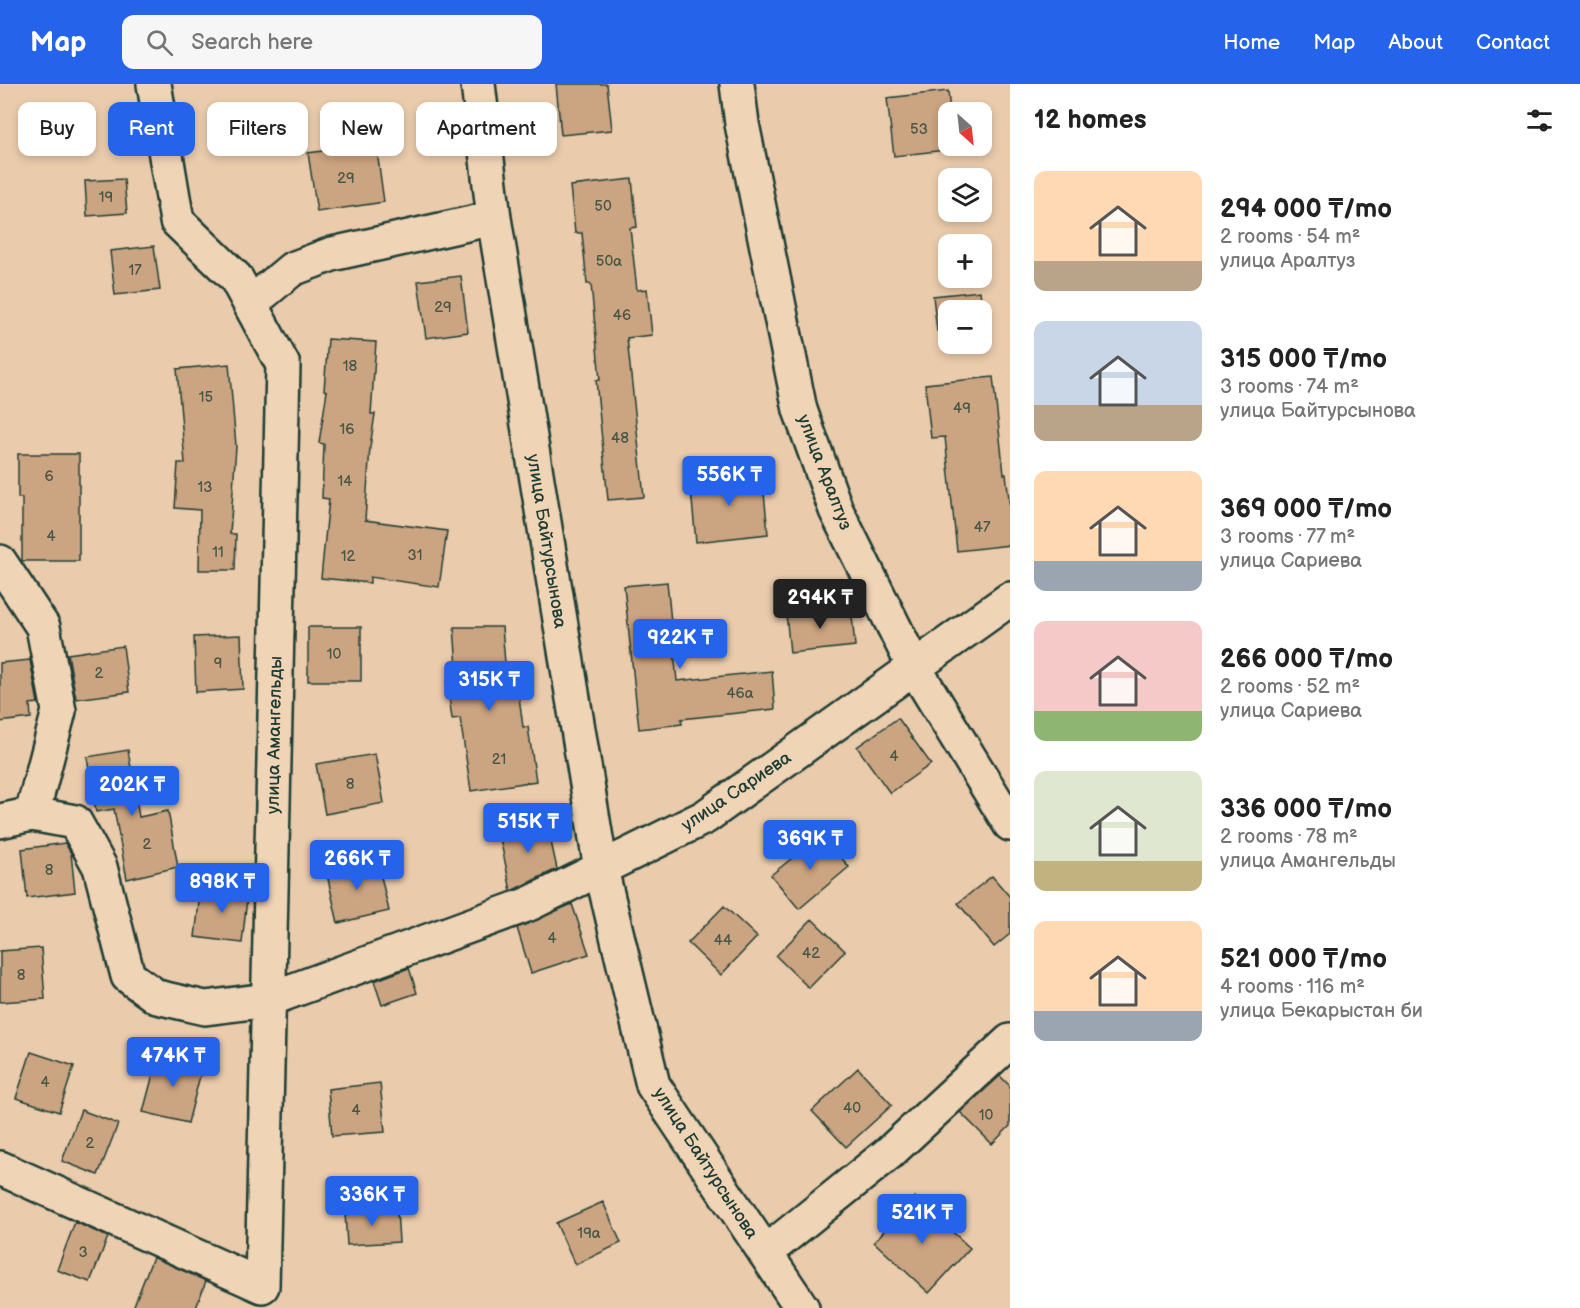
<!DOCTYPE html>
<html lang="en">
<head>
<meta charset="utf-8">
<style>
  :root { --surface:#fff; --page:#f6f6f6; --text:#222; --muted:#767676; --accent:#2563eb }
  body { margin:0; font-family:"Balsamiq Sans",sans-serif; background:var(--page); color:var(--text); height:100vh; display:flex; flex-direction:column; font-size:22px; white-space:nowrap }
  * { box-sizing:border-box; margin:0 }
  p { font-size:20px; color:var(--muted) }
  .icon { flex:none; width:33px; height:33px; fill:none; stroke:currentColor; stroke-width:2; stroke-linecap:round; stroke-linejoin:round }
  .map { position:relative; flex:1; overflow:hidden }
  .sheet { display:flex; flex-direction:column; background:var(--surface); width:570px }
  .sheet>* { flex:none }
  .guide { position:absolute; left:18px; top:18px; width:570px; height:54px; display:flex; gap:12px }
  .needle { width:39px; rotate:153deg }
  .fabs { position:absolute; left:938px; top:18px; display:grid; gap:12px }
  .fabs a { display:grid; place-items:center; width:54px; height:54px; border-radius:12px; background:var(--surface); box-shadow:0 3px 9px #0003; font-size:30px }
  .price { position:absolute; translate:-50% -51px; padding:0 14px; border-radius:6px; background:var(--accent); color:#fff; font-size:20px; line-height:39px; filter:drop-shadow(0 2px 3px #0008) }
  .price::after { content:''; position:absolute; left:50%; top:36px; width:18px; height:14px; margin-left:-9px; background:inherit; clip-path:polygon(0 0,100% 0,50% 100%) }
  .price.on { background:#222; color:#fff }
  ul { padding:0; list-style:none }
  li { display:flex; align-items:center; gap:18px; height:150px; padding:0 24px }
  li span { display:grid; place-items:center; flex:none; width:168px; height:120px; border-radius:12px; color:#555 }
  li>.icon { margin-inline-start:auto }
  span .icon { width:72px; height:72px; fill:#fffc; stroke-width:1 }
  li b { font-size:26px }
  h2 { display:flex; justify-content:space-between; align-items:center; height:72px; padding:0 24px; font-size:26px }
  .chip { padding:0 21px; border-radius:12px; background:var(--surface); box-shadow:0 3px 9px #0003; font-size:21px; line-height:54px }
  .chip.on { background:var(--accent); color:#fff }
  header { display:flex; align-items:center; gap:36px; box-sizing:border-box; height:84px; padding:0 30px; background:var(--accent); color:#fff }
  header strong { font-size:28px }
  nav { display:flex; gap:33px; margin-inline-start:auto; font-size:21px }
  .search { width:420px; height:54px; background:var(--page); display:flex; align-items:center; gap:15px; box-sizing:border-box; padding:0 21px; border-radius:12px; color:var(--muted); font-size:22px }
  main { display:flex; flex:1; min-height:0 }
  .map>svg:first-child { display:block }
</style>
</head>
<body>
<header>
<strong>Map</strong>
<div class="search"><svg class="icon" aria-label="search" viewBox="0 0 24 24"><circle cx="10" cy="10" r="6"/><path d="M15 15l6 6"/></svg>Search here</div>
<nav><a>Home</a><a>Map</a><a>About</a><a>Contact</a></nav>
</header>
<main>
<div class="map">
<svg width="1010" height="1224" viewBox="0 0 1010 1224">
  <rect width="100%" height="100%" fill="#eacbac"/>
  <filter id="ink" filterUnits="userSpaceOnUse"><feTurbulence type="fractalNoise" baseFrequency=".0167" numOctaves="2"/><feDisplacementMap in="SourceGraphic" scale="12" xChannelSelector="R" yChannelSelector="G"/><feConvolveMatrix kernelMatrix="1 2 1 2 8 2 1 2 1" color-interpolation-filters="sRGB"/></filter>
  <g filter="url(#ink)">
    <!-- building -->
    <path fill="#cba481" stroke="#1f3d34" stroke-width="1.5" d="M556,0H607L612,46L561,51Z
      M948,7L950,28H948V62H953L954,65L894,72L887,14Z
      M376,60L384,118L317,128L308,69Z
      M124,95L127,129L87,132L85,97Z
      M632,95L637,143L630,144L637,206L647,205L652,251L627,254L644,413L608,416L596,296H600L591,200H587L582,149H575L570,102Z
      M154,162L160,206L115,211L110,167Z
      M461,192L468,248L426,254L418,197Z
      M980,207L984,242L981,243V226H948V246L937,247L933,212Z
      M328,255L376,258L371,330H375L370,363L365,436L447,447L439,503L370,493V499L321,494L329,415L322,414L324,360L319,359L327,307L324,306Z
      M229,280L236,362L230,450H236L235,486H199L200,426L175,424L178,379H185L177,285Z
      M993,293L1004,390H1006L1010,424V461L957,467L945,353L931,354L925,300Z
      M18,370H79V477H22V414H18Z
      M762,388L768,450L696,458L690,396Z
      M667,498L677,597L772,587L775,625L681,635L682,640L639,645L624,502Z
      M851,522L855,562L790,569L786,529Z
      M308,543H361V597H308Z
      M454,543H502L506,591L516,590L523,643H528L536,697L471,707L460,634L452,635L447,598L458,597Z
      M241,551L243,605L196,608L194,553Z
      M123,562L129,608L76,615L68,570Z
      M30,576L38,619L30,620L31,634L0,638V579Z
      M898,634L931,680L890,709L857,663Z
      M128,666L139,733L168,727L178,783L127,795L114,725L96,728L87,673Z
      M375,670L384,719L325,730L316,680Z
      M547,739L557,785L511,807L499,749Z
      M822,750L849,783L799,825L771,791Z
      M65,759L71,769L75,808L27,814L22,765Z
      M377,775L389,827L338,839L326,786Z
      M992,792L1010,813V850L994,863L958,819Z
      M201,801L248,806L242,859L195,853Z
      M572,820L589,870L531,889L517,844Z
      M724,822L757,853L721,891L688,859Z
      M812,835L845,867L809,904L776,872Z
      M41,864L45,915L0,918V867Z
      M409,884L417,909L382,921L374,897Z
      M31,968L74,982L59,1028L16,1014Z
      M159,968L203,980L188,1039L143,1028Z
      M858,984L892,1021L846,1063L812,1027Z
      M1000,992L1010,1002V1042L992,1060L960,1028Z
      M380,999L385,1048L332,1052L328,1005Z
      M81,1026L118,1040L98,1091L62,1077Z
      M915,1113L970,1164L929,1209L874,1158Z
      M603,1118L621,1159L575,1181L556,1139Z
      M397,1126L399,1158L347,1161L345,1129Z
      M75,1138L108,1153L90,1198L57,1186Z
      M153,1173L206,1197L196,1224H133Z"/>
    <g fill="none" stroke-linecap="round" stroke-linejoin="round">
      <defs>
        <path id="minor" d="M478,0L494,134L601,785L653,1001L802,1224
          M737,0L742,40L800,326L836,426L914,583L1010,740
          M250,220L292,185L332,170L494,134
          M0,478L43,543L59,627L32,730
          M0,737L32,730L75,738L100,783L128,892L157,913L205,924L267,916L529,820L705,733L1010,515
          M0,1084L262,1202L283,281L236,194L177,137L154,0
          M765,1169L889,1069L1010,957"/>
      </defs>
      <!-- minor casing -->
      <use href="#minor" stroke="#1f3d34" stroke-width="38"/>
      <!-- minor -->
      <use href="#minor" stroke="#f0d4b6" stroke-width="33"/>
    </g>
  </g>
  <g text-anchor="middle" stroke-width="6" stroke-linejoin="round" paint-order="stroke">
    <!-- number labels -->
    <g font-size="15" fill="#4a5747">
      <text x="919" y="50">53</text>
      <text x="346" y="99">29</text>
      <text x="106" y="118">19</text>
      <text x="603" y="127">50</text>
      <text x="609" y="182">50а</text>
      <text x="135" y="191">17</text>
      <text x="443" y="228">29</text>
      <text x="622" y="236">46</text>
      <text x="350" y="287">18</text>
      <text x="206" y="318">15</text>
      <text x="962" y="329">49</text>
      <text x="347" y="350">16</text>
      <text x="620" y="359">48</text>
      <text x="49" y="397">6</text>
      <text x="345" y="402">14</text>
      <text x="205" y="408">13</text>
      <text x="982" y="448">47</text>
      <text x="51" y="457">4</text>
      <text x="218" y="473">11</text>
      <text x="415" y="476">31</text>
      <text x="348" y="477">12</text>
      <text x="334" y="575">10</text>
      <text x="218" y="584">9</text>
      <text x="99" y="594">2</text>
      <text x="740" y="614">46а</text>
      <text x="894" y="677">4</text>
      <text x="499" y="680">21</text>
      <text x="350" y="705">8</text>
      <text x="147" y="765">2</text>
      <text x="49" y="791">8</text>
      <text x="552" y="859">4</text>
      <text x="723" y="861">44</text>
      <text x="811" y="874">42</text>
      <text x="21" y="896">8</text>
      <text x="45" y="1003">4</text>
      <text x="852" y="1029">40</text>
      <text x="356" y="1031">4</text>
      <text x="986" y="1036">10</text>
      <text x="90" y="1064">2</text>
      <text x="589" y="1154">19а</text>
      <text x="83" y="1173">3</text>
    </g>
    <!-- street labels -->
    <g font-size="18" fill="#1f3d34" stroke="#f0d4b6">
      <text transform="translate(825 388) rotate(69)" y="6">улица Аралтуз</text>
      <text transform="translate(547 457) rotate(81)" y="6">улица Байтурсынова</text>
      <text transform="translate(274 651) rotate(-89)" y="6">улица Амангельды</text>
      <text transform="translate(736 707) rotate(-34)" y="6">улица Сариева</text>
      <text transform="translate(706 1079) rotate(57)" y="6">улица Байтурсынова</text>
    </g>
  </g>
</svg>
<div class="fabs">
<a><svg class="needle" viewBox="-14 -14 28 28"><path d="M0-13l5 13h-10z" fill="#e53935"/><path d="M0 13l5-13h-10z" fill="#767676"/></svg></a>
<a><svg class="icon" aria-label="layers" viewBox="0 0 24 24"><path d="M12 4l9 5-9 5-9-5zM3 14l9 5 9-5"/></svg></a>
<a>+</a>
<a>−</a>
</div>
<b class="price" style="left:729px;top:423px">556K ₸</b>
<b class="price on" style="left:820px;top:546px">294K ₸</b>
<b class="price" style="left:680px;top:586px">922K ₸</b>
<b class="price" style="left:489px;top:628px">315K ₸</b>
<b class="price" style="left:132px;top:733px">202K ₸</b>
<b class="price" style="left:528px;top:770px">515K ₸</b>
<b class="price" style="left:810px;top:787px">369K ₸</b>
<b class="price" style="left:357px;top:807px">266K ₸</b>
<b class="price" style="left:222px;top:830px">898K ₸</b>
<b class="price" style="left:173px;top:1004px">474K ₸</b>
<b class="price" style="left:372px;top:1143px">336K ₸</b>
<b class="price" style="left:922px;top:1161px">521K ₸</b>
<div class="guide">
<a class="chip">Buy</a>
<a class="chip on">Rent</a>
<a class="chip">Filters</a>
<a class="chip">New</a>
<a class="chip">Apartment</a>
</div>
</div>
<section class="sheet">
<h2>12 homes<svg class="icon" aria-label="filters" viewBox="0 0 24 24"><path d="M4 7h16M4 17h16"/><circle cx="9" cy="7" r="2"/><circle cx="15" cy="17" r="2"/></svg></h2>
<ul>
<li><span style="background:linear-gradient(#ffd9b3 75%,#b9a48a 0)"><svg class="icon" aria-label="home" viewBox="0 0 24 24"><path d="M3 11l9-7 9 7M6 9v11h12V9"/></svg></span><div><b>294 000 ₸/mo</b><p>2 rooms · 54 m²</p><p>улица Аралтуз</p></div></li>
<li><span style="background:linear-gradient(#c9d6e8 70%,#b9a48a 0)"><svg class="icon" aria-label="home" viewBox="0 0 24 24"><path d="M3 11l9-7 9 7M6 9v11h12V9"/></svg></span><div><b>315 000 ₸/mo</b><p>3 rooms · 74 m²</p><p>улица Байтурсынова</p></div></li>
<li><span style="background:linear-gradient(#ffd9b3 75%,#9aa5b1 0)"><svg class="icon" aria-label="home" viewBox="0 0 24 24"><path d="M3 11l9-7 9 7M6 9v11h12V9"/></svg></span><div><b>369 000 ₸/mo</b><p>3 rooms · 77 m²</p><p>улица Сариева</p></div></li>
<li><span style="background:linear-gradient(#f6c9c9 75%,#8fb573 0)"><svg class="icon" aria-label="home" viewBox="0 0 24 24"><path d="M3 11l9-7 9 7M6 9v11h12V9"/></svg></span><div><b>266 000 ₸/mo</b><p>2 rooms · 52 m²</p><p>улица Сариева</p></div></li>
<li><span style="background:linear-gradient(#dfe7d0 75%,#c2b280 0)"><svg class="icon" aria-label="home" viewBox="0 0 24 24"><path d="M3 11l9-7 9 7M6 9v11h12V9"/></svg></span><div><b>336 000 ₸/mo</b><p>2 rooms · 78 m²</p><p>улица Амангельды</p></div></li>
<li><span style="background:linear-gradient(#ffd9b3 75%,#9aa5b1 0)"><svg class="icon" aria-label="home" viewBox="0 0 24 24"><path d="M3 11l9-7 9 7M6 9v11h12V9"/></svg></span><div><b>521 000 ₸/mo</b><p>4 rooms · 116 m²</p><p>улица Бекарыстан би</p></div></li>
</ul>
</section>
</main>
</body>
</html>
